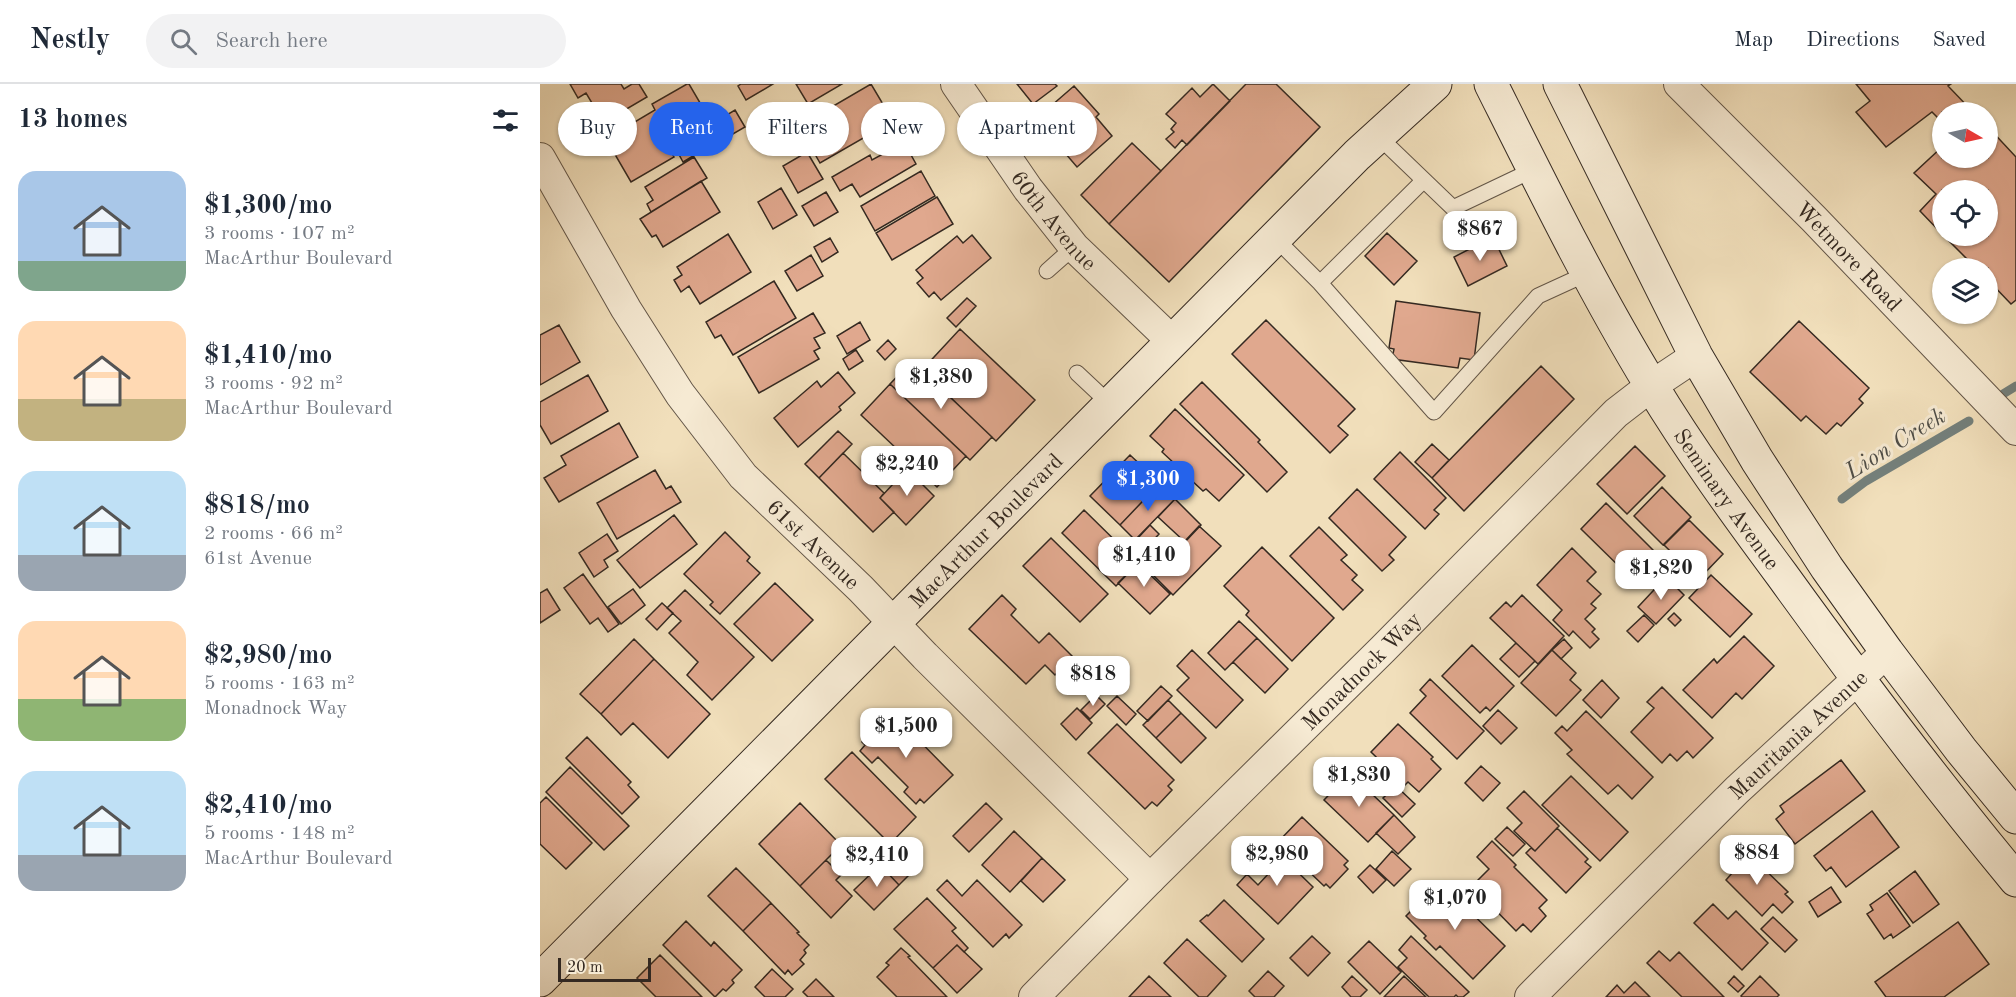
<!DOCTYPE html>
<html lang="en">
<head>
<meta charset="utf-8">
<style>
  :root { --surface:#fff; --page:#f2f2f3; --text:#1f2937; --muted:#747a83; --line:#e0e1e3; --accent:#2563eb }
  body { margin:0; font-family:"Old Standard TT",serif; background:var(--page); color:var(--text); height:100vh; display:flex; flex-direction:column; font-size:22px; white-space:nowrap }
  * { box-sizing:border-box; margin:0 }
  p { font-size:20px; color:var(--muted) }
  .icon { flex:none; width:33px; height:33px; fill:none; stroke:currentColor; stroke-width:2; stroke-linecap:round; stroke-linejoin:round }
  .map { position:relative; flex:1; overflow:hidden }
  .drawer { display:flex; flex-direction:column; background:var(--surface); width:540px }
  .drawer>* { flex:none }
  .hud { position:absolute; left:18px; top:18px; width:570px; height:54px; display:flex; gap:12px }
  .needle { width:39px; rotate:99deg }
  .controls { position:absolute; left:1392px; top:18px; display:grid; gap:12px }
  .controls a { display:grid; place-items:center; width:66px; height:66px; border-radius:50%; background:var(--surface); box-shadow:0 2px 4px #0004; font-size:30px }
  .scale { position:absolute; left:18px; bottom:15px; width:93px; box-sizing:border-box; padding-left:6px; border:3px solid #342921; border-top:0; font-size:16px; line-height:21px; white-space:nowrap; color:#342921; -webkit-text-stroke:4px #f6ead3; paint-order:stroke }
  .price { position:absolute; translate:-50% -51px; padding:0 14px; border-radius:12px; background:#fff; color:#222; font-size:20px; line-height:39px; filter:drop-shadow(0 2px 3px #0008) }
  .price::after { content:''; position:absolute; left:50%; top:36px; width:18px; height:14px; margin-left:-9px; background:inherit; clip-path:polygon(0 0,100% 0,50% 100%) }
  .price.selected { background:var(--accent); color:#fff }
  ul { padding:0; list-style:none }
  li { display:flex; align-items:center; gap:18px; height:150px; padding:0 18px }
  li span { display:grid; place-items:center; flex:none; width:168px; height:120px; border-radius:18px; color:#555 }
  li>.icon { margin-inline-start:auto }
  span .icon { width:72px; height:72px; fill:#fffc; stroke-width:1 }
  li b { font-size:26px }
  h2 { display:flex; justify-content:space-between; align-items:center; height:72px; padding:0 18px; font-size:26px }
  .pill { padding:0 21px; border-radius:27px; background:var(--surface); box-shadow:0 2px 4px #0004; font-size:21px; line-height:54px }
  .pill.selected { background:var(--accent); color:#fff }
  header { display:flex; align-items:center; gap:36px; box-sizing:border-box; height:84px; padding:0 30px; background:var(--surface); border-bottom:2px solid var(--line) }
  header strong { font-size:28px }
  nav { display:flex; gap:33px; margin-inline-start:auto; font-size:21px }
  .search { width:420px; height:54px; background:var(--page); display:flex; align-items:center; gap:15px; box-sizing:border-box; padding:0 21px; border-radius:33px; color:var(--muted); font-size:22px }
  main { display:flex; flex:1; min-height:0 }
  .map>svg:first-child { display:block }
</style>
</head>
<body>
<header>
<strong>Nestly</strong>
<div class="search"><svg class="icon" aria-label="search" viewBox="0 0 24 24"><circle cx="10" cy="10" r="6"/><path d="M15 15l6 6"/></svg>Search here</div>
<nav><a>Map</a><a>Directions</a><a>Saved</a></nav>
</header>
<main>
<section class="drawer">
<h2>13 homes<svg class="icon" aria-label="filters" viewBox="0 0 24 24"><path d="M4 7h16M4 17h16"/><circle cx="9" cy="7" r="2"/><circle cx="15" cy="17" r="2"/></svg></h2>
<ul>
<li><span style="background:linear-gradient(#a9c7e8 75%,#7fa58c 0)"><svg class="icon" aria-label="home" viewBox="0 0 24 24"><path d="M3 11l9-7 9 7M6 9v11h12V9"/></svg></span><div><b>$1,300/mo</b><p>3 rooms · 107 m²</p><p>MacArthur Boulevard</p></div></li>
<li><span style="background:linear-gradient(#ffd9b3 65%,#c2b280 0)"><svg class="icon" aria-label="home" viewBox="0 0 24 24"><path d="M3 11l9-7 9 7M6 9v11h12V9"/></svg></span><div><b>$1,410/mo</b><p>3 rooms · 92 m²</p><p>MacArthur Boulevard</p></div></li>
<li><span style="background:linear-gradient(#bfe0f5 70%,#9aa5b1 0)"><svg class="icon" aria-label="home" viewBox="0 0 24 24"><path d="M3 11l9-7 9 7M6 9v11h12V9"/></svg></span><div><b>$818/mo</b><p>2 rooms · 66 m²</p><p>61st Avenue</p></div></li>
<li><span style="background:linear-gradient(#ffd9b3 65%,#8fb573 0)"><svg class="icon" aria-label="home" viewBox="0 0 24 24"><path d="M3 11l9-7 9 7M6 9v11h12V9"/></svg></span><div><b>$2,980/mo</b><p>5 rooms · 163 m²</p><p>Monadnock Way</p></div></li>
<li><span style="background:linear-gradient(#bfe0f5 70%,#9aa5b1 0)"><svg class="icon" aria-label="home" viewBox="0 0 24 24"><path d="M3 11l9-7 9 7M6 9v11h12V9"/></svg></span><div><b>$2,410/mo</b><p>5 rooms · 148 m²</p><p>MacArthur Boulevard</p></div></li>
</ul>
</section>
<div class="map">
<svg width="1476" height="913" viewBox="0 0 1476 913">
  <rect width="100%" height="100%" fill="#f1dfbb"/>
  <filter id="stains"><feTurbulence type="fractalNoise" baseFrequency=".00333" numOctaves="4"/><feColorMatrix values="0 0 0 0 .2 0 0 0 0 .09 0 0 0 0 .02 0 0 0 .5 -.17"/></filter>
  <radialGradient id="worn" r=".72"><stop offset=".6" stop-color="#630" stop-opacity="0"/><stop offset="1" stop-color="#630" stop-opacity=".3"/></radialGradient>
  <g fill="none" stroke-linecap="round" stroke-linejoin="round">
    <!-- stream -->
    <path stroke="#74807c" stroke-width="9" d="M1463,310L1476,302
      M1302,415L1326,397L1429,337"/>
  </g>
  <!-- building -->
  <path fill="#e0a88e" stroke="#342921" stroke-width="1.5" d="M30,0H81L84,5L92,0H99L107,13L56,43L44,24L52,19L46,9L38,14Z
    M147,0H149L166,29L123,54L134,73L91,98L66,55L115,26L112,20Z
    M201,0H233L206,16L198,2Z
    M256,0H302L268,20Z
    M331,0L353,37L280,79L259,42Z
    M477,0H515L517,2L493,20Z
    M673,0L690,17L647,61L642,56L635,64L626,55L634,48L631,45L636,39L626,30L652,4L660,13Z
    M706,0H736L780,43L629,198L569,140Z
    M1316,0H1411L1408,2L1433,28H1402V38L1392,28L1346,63L1316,28L1330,17Z
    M534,2L559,30L556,33L572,52L537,83L496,35Z
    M195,26L205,43L179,58L170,41Z
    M163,33L177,58L143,78L129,52Z
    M1448,43L1476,73V216L1471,220L1448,196V184H1436L1404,152H1448V106H1402V150L1380,127L1396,110L1374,89L1402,63V74H1448Z
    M360,51L376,80L320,113L312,100L300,107L292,93L330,71L332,76L343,70L340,63Z
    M592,59L621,87L569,140L541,111Z
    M267,68L283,95L258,109L243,82Z
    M154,73L167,94L111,128L107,120L113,116L105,103Z
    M381,87L395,112L335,147L321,122Z
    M161,97L180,128L123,163L116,151L112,153L100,135Z
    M241,104L257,131L233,145L218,118Z
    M286,108L298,128L274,142L262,122Z
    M397,113L413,140L352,176L336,149Z
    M847,149L877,177L854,201L825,172Z
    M188,150L211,188L160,220L149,202L141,208L134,196L142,191L137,183Z
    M432,151L451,174L401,216L394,208L389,213L377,199L383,194L376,186L417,152L423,159Z
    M953,153L967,182L928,202L914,173Z
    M290,154L298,168L282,178L274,163Z
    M271,171L283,192L257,207L245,187Z
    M234,197L256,234L193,271L181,251L175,254L166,238Z
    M427,214L436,222L416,243L407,234Z
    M856,217L940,229L934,276L920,274L918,284L852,275L854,265L849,264Z
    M273,229L285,249L274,254L280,264L274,267L279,275L219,309L198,273Z
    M726,236L815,325L798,342L808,351L790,369L692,270Z
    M1259,237L1329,304L1319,315L1323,319L1301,342L1297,339L1286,350L1266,332L1261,337L1210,288Z
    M320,238L330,256L307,270L297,252Z
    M19,241L40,278L0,301V251Z
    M420,245L495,316L456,357L382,286Z
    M348,256L356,265L345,276L337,267Z
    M316,266L323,277L309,286L303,275Z
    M372,277L452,353L430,376L350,300Z
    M1001,282L1034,315L924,427L892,394Z
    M298,288L315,309L299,323L301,326L258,363L234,334L277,297L281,303Z
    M48,291L68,327L11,360L0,341V318Z
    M662,298L720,356L718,358L747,388L727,408L640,320Z
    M350,300L426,372L397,403L321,331Z
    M635,325L704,391L679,417L666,405L663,407L649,394L652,391L639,378L636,381L622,368L624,365L610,352Z
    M79,339L98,373L19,418L4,394L26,381L21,372Z
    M298,347L312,360L279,394L265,380Z
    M892,360L909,376L892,394L875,378Z
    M1095,362L1125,392L1087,430L1057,400Z
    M860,368L906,414L894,426L899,430L885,445L834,395Z
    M303,369L344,409L340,414L354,428L333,448L279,394Z
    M590,371L620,399L580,441L550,412Z
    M367,385L394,412L366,441L340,414Z
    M115,386L126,405L131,402L141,418L77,455L57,419Z
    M620,399L635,415L595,456L580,441Z
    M1122,403L1151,433L1123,461L1094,432Z
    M817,405L866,453L849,471L854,476L842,487L789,434Z
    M635,415L661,441L645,458L618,433Z
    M1066,419L1115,468L1091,494L1041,445Z
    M544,426L598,479L576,502L522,449Z
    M134,431L157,460L100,504L77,476Z
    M1149,436L1183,470L1159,495L1124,461Z
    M610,441L619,450L606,464L597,455Z
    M659,442L681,462L633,511L613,491Z
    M779,443L807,471L801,476L817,491L812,496L823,506L803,526L750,472Z
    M185,448L210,473L207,477L220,489L180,530L170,521L173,518L144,490Z
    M67,450L78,467L64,476L68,483L54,493L39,469Z
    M511,454L568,510L540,538L483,482Z
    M722,463L794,534L752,577L706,531L709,527L684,502Z
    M1032,464L1056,488L1047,497L1061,510L1051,520L1056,524L1045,535L1055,545L1052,548L1059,555L1050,564L1033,547L1029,552L1013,536L1022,526L997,501Z
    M598,479L630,510L610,530L578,499Z
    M43,490L79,540L68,548L58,534L50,540L24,504Z
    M1171,491L1212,530L1190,553L1149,514Z
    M1126,493L1144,511L1116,540L1098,523Z
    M235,499L273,536L232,577L194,540Z
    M7,505L20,526L0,539V509Z
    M93,505L105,521L81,540L68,523Z
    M145,506L214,573L172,616L147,591L158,578L129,549L141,537L127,524Z
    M462,511L476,525L471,531L499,559L509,549L533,573L515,591L505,581L486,600L429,545Z
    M982,511L1024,552L998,580L950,534L966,518L971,523Z
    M122,519L133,529L117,546L106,535Z
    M1134,529L1141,536L1135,542L1128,535Z
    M1104,531L1114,541L1098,558L1087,547Z
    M699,537L717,554L685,586L668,569Z
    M1204,552L1234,582L1202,615L1196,609L1172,634L1143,606L1174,575L1177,579Z
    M717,554L748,585L725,609L693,578Z
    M94,555L114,575L61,630L40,610Z
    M1024,555L1032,564L1021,575L1012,566Z
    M976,559L995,577L979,593L960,575Z
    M932,561L974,602L950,627L946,623L940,629L902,592Z
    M652,566L703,616L676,644L637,606L649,594L637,582Z
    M1012,566L1036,589L1030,596L1041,606L1016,632L981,599Z
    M114,575L170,630L128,674L93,639L81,651L61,630Z
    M890,595L944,647L917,675L870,629L886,612L880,606Z
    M1062,596L1079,614L1061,634L1043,616Z
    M621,602L632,612L608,637L597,627Z
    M1122,603L1173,654L1153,674L1147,667L1137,677L1130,670L1122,679L1091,648L1114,624L1107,618Z
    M556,611L565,620L550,635L541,626Z
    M577,612L596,630L586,641L567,622Z
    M628,616L641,629L616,654L603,641Z
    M537,624L552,639L536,656L521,640Z
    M958,626L977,644L961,660L943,642Z
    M1046,627L1113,693L1092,715L1078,701L1068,710L1027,670L1032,666L1015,649L1022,642L1027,647Z
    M351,628L413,691L384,719L380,715L376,720L364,708L368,703L338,673L332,679L320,667L325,661L322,658Z
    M641,629L666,654L641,679L616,654Z
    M577,640L634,696L628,702L632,706L617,722L612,718L605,725L548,669Z
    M858,640L893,673L891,675L901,685L879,708L868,698L865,701L831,668Z
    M47,653L91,698L88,701L99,713L82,730L26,674Z
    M312,668L376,733L350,760L285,695Z
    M1301,676L1325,707L1255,760L1236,735L1244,728L1240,722Z
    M941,682L960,699L943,717L925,699Z
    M30,683L89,742L64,766L6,708Z
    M810,689L854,731L828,758L784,716Z
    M1031,692L1088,748L1060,777L1002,721Z
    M856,702L875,720L862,733L843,714Z
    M984,707L1019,742L995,767L974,747L982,739L967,724Z
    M6,713L52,759L26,785L0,760V719Z
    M260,719L301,761L260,802L219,760Z
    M446,719L462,735L429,768L413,752Z
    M1332,727L1359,763L1306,803L1291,783L1286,787L1274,772Z
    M854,731L875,753L858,770L836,749Z
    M762,733L808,777L804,781L808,785L790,804L786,800L784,802L738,758Z
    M967,743L985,760L973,772L955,755Z
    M1017,744L1048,775L1045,778L1051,783L1026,809L986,769L991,764L995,767Z
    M474,747L502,774L470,808L442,781Z
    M952,757L976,781L974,783L1007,816L999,824L1006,832L991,848L983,840L976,847L932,802L949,785L937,773Z
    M358,763L377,783L359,801L340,781Z
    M733,764L773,803L738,840L697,801L707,790L718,801L730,788L719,778Z
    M852,767L871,785L854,802L836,785Z
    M1210,771L1248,808L1245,810L1253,818L1242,829L1233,820L1222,832L1186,796L1193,788L1186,782L1196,772L1202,779Z
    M502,774L525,796L503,818L481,797Z
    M286,776L301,791L296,796L312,812L291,834L260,802Z
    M340,781L359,801L334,826L314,806Z
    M830,781L846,796L833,809L818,793Z
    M196,784L231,819L203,847L168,812Z
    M1375,787L1399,820L1373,839L1349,807Z
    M407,796L422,812L437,796L482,841L469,854L466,850L453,863L397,806Z
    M900,798L965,862L933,895L900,862L896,866L884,854L886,852L866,832Z
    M1291,803L1301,818L1278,833L1269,818Z
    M1347,809L1370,842L1353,854L1351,850L1344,855L1327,830L1333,826L1330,821Z
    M387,814L416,844L412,847L428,864L424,868L417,861L393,884L354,845Z
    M684,816L724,855L702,878L660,837L667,831L668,832Z
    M231,819L259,848L257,849L269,861L264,866L266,869L260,876L264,880L252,891L248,886L245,890L203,847Z
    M1173,820L1188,835L1196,827L1228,859L1202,886L1154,839Z
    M1233,833L1257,856L1245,868L1221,845Z
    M146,837L171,862L174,858L202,886L192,896L194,899L186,907L183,905L175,913L123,861Z
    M1418,838L1449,880L1404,913H1346L1335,898Z
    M772,852L790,869L768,892L750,874Z
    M871,852L929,908L923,913H918L916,911L914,913H889L858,883L867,874L859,866Z
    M647,855L686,892L667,913H659L624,879Z
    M829,857L861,888L840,910L808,878Z
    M417,861L442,885L417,909L393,884Z
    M361,864L370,872L368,873L407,913H357L337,893L349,881L346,879Z
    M1119,867L1130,877L1139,868L1184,913H1142L1107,879Z
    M120,871L162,913H116L97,894Z
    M232,885L253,905L245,913H225L215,903Z
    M728,887L744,902L734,913H715L709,907Z
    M609,892L631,913H589Z
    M812,892L827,906L820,913H811L802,903Z
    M864,892L886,913H844Z
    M1194,892L1204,902L1198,908L1188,899Z
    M1220,892L1239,911L1237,913H1202L1201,912Z
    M276,895L294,913H268L263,908Z
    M1095,898L1110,913H1066L1077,901L1084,909Z"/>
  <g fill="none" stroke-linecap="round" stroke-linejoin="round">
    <defs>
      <path id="lane" d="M837,51L913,124L995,85
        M735,154L780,199L894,328L998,212L1046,190
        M507,187L534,163
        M780,199L884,96
        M537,289L570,320"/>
      <g id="street">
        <path id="s1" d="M416,0L488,105L534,163L632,257"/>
        <path id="s2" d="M1139,0L1274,135L1476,346"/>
        <path id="s3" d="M0,74L86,225L140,310L203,392L321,505L385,572L610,795"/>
        <path id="s4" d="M494,913L610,795L843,565L1076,329L1111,302L1156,272"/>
        <path id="s5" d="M990,913L1197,706L1347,568"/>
      </g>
      <g id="secondary">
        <path id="s6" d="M951,0C1002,102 1052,204 1111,301C1151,367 1196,429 1242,491C1317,595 1394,697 1476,796"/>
        <path d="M1020,0L1156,272L1217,376L1287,484L1347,568L1421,666L1476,733"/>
        <path id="s7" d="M0,896L817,71L895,0"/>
      </g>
    </defs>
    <!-- lane casing -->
    <use href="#lane" stroke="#635648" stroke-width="17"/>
    <!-- street casing -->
    <use href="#street" stroke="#635648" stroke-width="32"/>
    <!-- secondary casing -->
    <use href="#secondary" stroke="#342921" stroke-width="35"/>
    <!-- lane -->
    <use href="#lane" stroke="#f6ead3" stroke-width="15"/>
    <!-- street -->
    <use href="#street" stroke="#f6ead3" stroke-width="30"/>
    <!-- secondary -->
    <use href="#secondary" stroke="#f6ead3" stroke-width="33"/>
  </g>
  <g text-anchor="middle" stroke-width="6" stroke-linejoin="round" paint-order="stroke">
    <!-- street labels -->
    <g font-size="22" fill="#342921" stroke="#f6ead3">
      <text dy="8" stroke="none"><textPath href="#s1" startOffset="168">60th Avenue</textPath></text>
      <text dy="8" stroke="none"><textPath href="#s2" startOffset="242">Wetmore Road</textPath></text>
      <text dy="8" stroke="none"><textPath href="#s6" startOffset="478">Seminary Avenue</textPath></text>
      <text dy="8" stroke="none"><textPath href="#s7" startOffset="633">MacArthur Boulevard</textPath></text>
      <text dy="8" stroke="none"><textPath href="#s3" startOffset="476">61st Avenue</textPath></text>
      <text dy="8" stroke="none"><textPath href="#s4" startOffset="462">Monadnock Way</textPath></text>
      <text dy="8" stroke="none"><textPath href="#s5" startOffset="375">Mauritania Avenue</textPath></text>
    </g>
    <!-- water labels -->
    <g font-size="24" font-style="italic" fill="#4e4d47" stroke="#f6ead3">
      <text transform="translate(1355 359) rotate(-32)" y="8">Lion Creek</text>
    </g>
  </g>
  <rect width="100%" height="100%" filter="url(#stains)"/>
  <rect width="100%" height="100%" fill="url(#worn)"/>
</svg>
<div class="controls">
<a><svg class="needle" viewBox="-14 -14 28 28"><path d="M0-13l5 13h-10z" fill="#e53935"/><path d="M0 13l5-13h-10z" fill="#747a83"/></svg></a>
<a><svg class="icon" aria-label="locate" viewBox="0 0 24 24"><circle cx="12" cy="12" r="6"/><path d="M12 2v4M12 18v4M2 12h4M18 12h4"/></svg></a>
<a><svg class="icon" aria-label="layers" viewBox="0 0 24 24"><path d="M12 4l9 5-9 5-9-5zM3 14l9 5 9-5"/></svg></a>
</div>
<div class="scale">20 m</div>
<b class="price" style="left:940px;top:178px">$867</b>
<b class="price" style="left:401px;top:326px">$1,380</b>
<b class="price" style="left:367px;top:413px">$2,240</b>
<b class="price selected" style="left:608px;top:428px">$1,300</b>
<b class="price" style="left:604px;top:504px">$1,410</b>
<b class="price" style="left:1121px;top:517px">$1,820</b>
<b class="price" style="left:553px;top:623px">$818</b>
<b class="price" style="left:366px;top:675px">$1,500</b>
<b class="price" style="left:819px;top:724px">$1,830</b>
<b class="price" style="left:1217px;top:802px">$884</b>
<b class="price" style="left:737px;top:803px">$2,980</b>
<b class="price" style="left:337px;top:804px">$2,410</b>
<b class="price" style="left:915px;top:847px">$1,070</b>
<div class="hud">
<a class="pill">Buy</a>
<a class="pill selected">Rent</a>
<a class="pill">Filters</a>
<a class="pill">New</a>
<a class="pill">Apartment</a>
</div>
</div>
</main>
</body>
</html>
